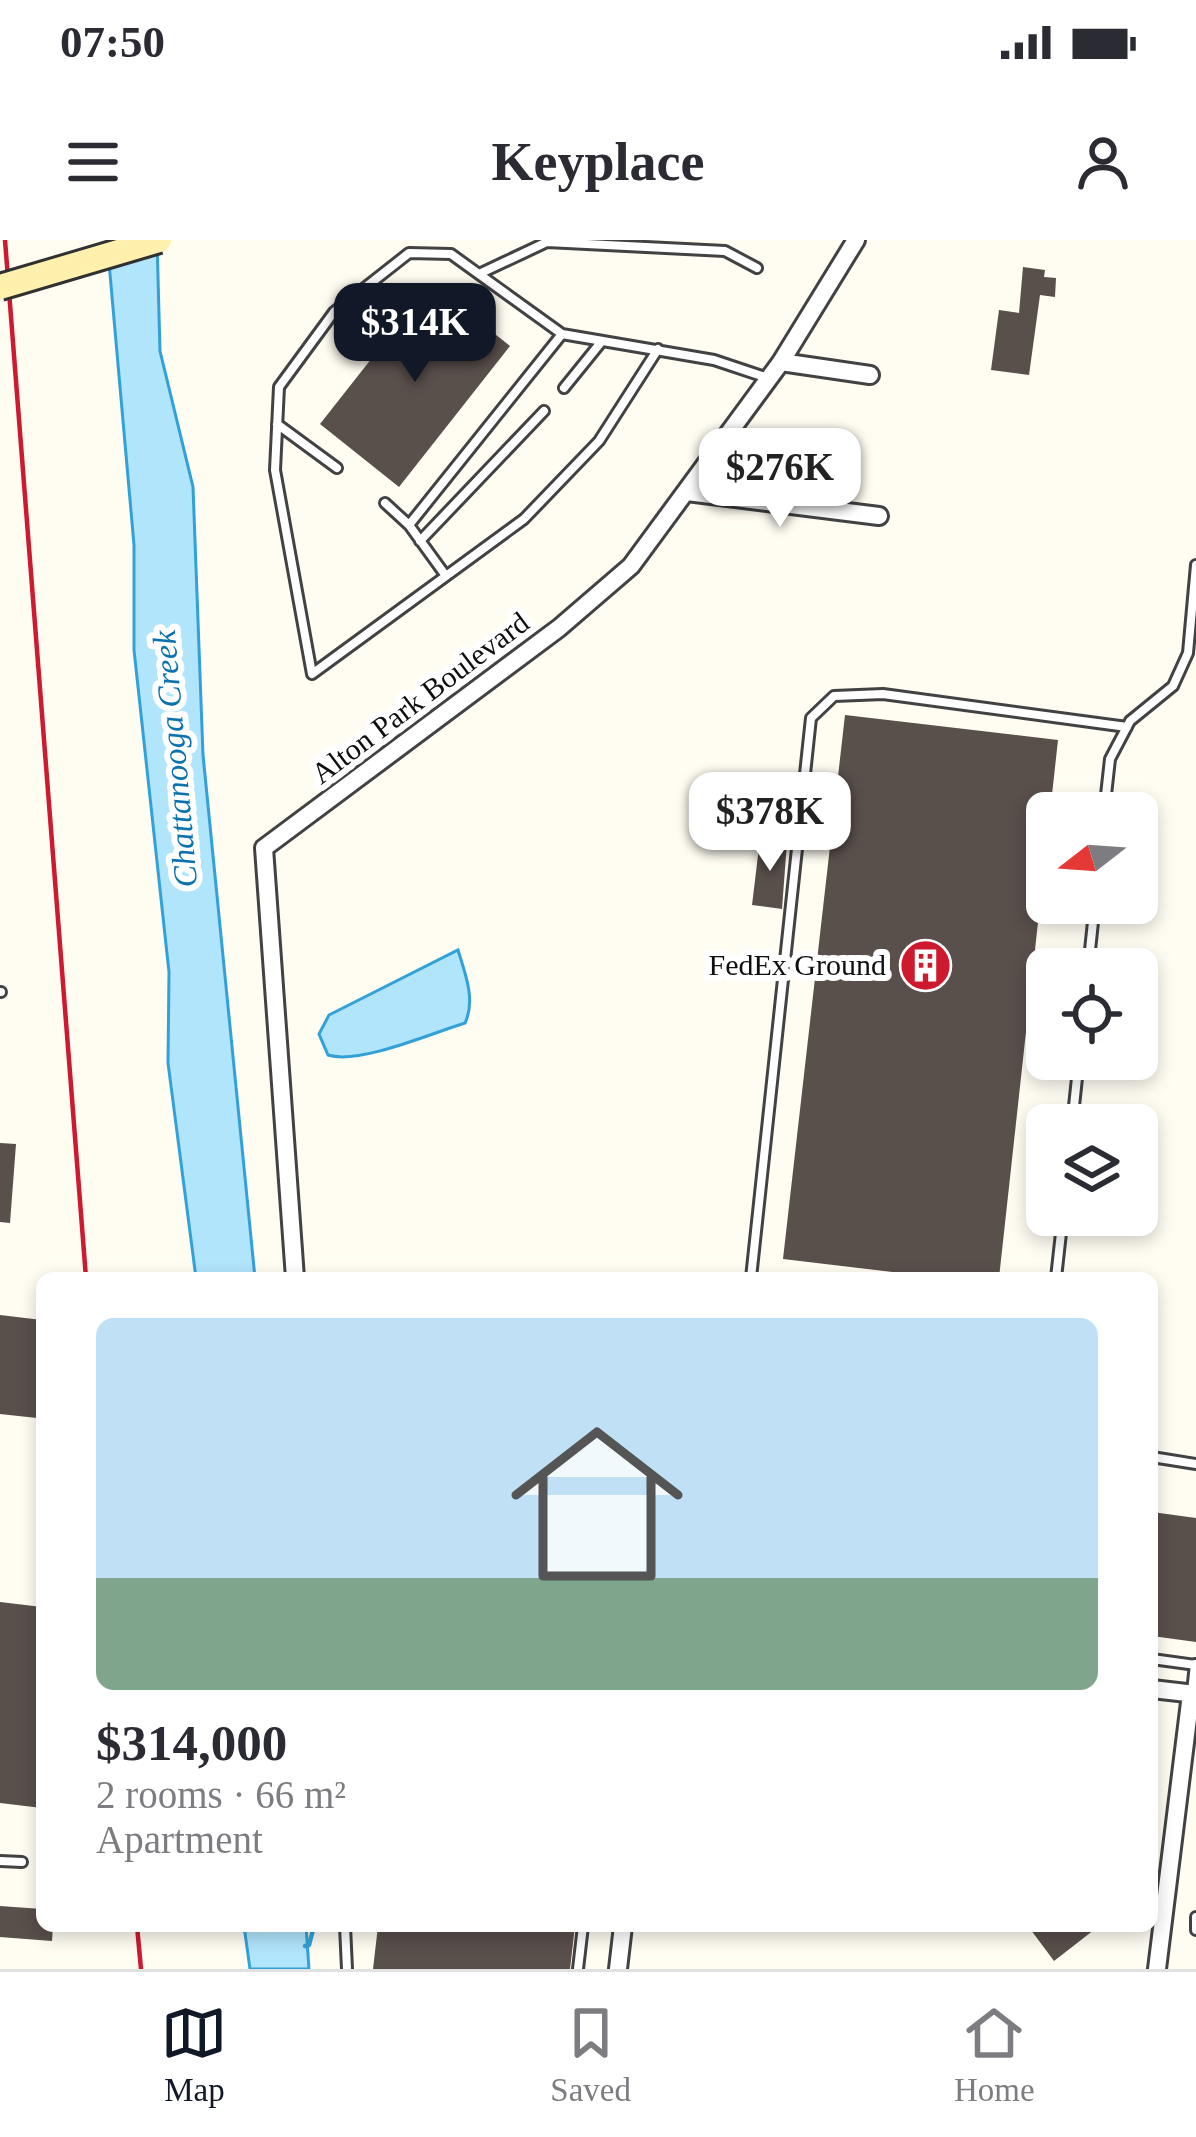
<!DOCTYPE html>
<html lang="en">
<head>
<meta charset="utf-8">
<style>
  :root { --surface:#fff; --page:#f2f2f3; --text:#2b2b33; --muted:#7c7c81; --line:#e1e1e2; --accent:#111827 }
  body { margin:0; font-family:"Times New Roman",serif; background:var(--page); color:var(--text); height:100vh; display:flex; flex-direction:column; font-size:45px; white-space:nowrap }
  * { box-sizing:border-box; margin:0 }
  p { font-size:39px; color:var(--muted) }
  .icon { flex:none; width:66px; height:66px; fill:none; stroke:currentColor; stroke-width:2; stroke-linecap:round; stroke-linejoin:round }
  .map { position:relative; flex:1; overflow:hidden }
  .drawer { position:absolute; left:36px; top:1032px; width:1122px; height:660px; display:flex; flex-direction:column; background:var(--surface); border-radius:18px; box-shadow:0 6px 18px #0003 }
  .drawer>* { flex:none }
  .needle { width:78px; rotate:253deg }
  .tools { position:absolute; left:1026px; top:552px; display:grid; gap:24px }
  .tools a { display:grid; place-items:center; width:132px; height:132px; border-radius:18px; background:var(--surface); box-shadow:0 6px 18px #0003; font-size:60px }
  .price { position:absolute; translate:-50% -102px; padding:0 27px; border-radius:24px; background:#fff; color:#222; font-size:39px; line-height:78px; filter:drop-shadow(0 3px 6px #0008) }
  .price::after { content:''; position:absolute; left:50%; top:72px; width:36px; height:27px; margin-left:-18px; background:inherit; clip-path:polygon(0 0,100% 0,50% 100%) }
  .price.active { background:var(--accent); color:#fff }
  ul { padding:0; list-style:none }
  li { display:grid; align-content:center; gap:24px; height:636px; padding:0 60px }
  li span { display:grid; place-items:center; height:372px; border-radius:18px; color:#555 }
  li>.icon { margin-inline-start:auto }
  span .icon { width:216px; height:216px; fill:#fffc; stroke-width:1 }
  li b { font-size:51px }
  .status { display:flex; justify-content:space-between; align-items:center; height:84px; padding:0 60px; background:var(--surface); direction:ltr }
  .status svg { height:33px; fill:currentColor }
  header { display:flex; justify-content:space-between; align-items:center; height:156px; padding:0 60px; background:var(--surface); font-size:54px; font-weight:700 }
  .menu { display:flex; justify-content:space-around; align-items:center; height:168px; border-top:3px solid var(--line); background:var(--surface); font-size:33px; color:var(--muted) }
  .menu a { display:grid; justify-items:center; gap:6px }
  .menu .active { color:var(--accent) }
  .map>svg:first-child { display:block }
</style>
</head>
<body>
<div class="status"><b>07:50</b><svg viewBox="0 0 49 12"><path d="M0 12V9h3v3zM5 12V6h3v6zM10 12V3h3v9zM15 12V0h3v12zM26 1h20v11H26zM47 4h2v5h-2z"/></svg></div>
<header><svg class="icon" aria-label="menu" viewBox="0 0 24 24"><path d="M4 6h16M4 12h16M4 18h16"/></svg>Keyplace<svg class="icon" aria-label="person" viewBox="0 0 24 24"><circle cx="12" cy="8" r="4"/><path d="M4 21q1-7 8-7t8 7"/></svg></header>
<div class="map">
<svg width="1196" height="1729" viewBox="0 0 1196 1729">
  <rect width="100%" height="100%" fill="#fffcf2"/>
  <!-- water -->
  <path fill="#b1e5fc" stroke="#32a1d9" stroke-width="3" d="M107,0H157L160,111L193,247L203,515L255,1038H196L168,823L169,732L134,410V305Z
    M458,710C465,733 476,760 465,783C432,793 359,825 328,815L319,794L329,775Z
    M244,1686H306L309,1729H250Z"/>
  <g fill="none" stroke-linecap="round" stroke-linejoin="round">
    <!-- stream -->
    <path stroke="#32a1d9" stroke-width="4.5" d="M305,1706L309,1705L314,1686"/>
  </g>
  <!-- building -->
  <path fill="#594f4b" d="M1023,27L1045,30L1044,37L1056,38L1055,57L1040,55L1029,135L991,130L999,70L1019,73Z
    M431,43L510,106L399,247L320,184Z
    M792,189L812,191L808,241L772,238L775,206L791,207Z
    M845,475L1058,500L999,1038H943L783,1019Z
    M760,599L787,602L782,669L752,665Z
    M0,903L16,904L10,983L0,982Z
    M0,1075L42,1080L37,1178L0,1174Z
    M1152,1272L1196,1278V1402L1152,1396Z
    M0,1362L42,1367V1568L0,1563Z
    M0,1666L42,1669V1686H53L52,1701L0,1697Z
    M378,1686H575L570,1729H373Z
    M1028,1686H1099L1054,1721Z"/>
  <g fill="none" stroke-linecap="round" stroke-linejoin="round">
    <defs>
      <path id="service" d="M481,33L547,2L725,11L757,28
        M658,109L599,201L524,279L312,434L275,230L279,147L334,72L409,13L451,14L562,94L714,120L768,138
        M564,148L602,101
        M277,184L337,228
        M385,263L409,285L562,94
        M409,285L446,336
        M420,301L544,171
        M1104,573L1110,519L1130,481L1173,446L1188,413L1196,325
        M1088,729L1095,663
        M0,752H1
        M1072,885L1079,819
        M751,1038L811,478L834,456L883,454L1127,487
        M1056,1038L1063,975
        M1152,1217L1196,1224
        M1152,1419L1196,1425
        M1192,1452L1195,1424
        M0,1621L22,1622
        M1196,1677V1690
        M345,1686L347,1729
        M578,1729L583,1686"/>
      <path id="minor" d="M781,122L870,135
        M687,252L879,276
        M295,1038L264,608L559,388L631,326L781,122L856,0
        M1152,1449L1196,1454
        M618,1729L623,1686
        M1157,1729L1191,1454"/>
    </defs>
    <!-- service casing -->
    <use href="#service" stroke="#424242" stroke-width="14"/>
    <!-- minor casing -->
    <use href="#minor" stroke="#424242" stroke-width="22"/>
    <!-- service -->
    <use href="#service" stroke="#fff" stroke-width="8"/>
    <!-- minor -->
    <use href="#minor" stroke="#fff" stroke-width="16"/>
    <!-- rail -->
    <path stroke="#cd1a2e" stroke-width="4.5" d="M5,0L86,1038
      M137,1686L141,1729"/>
    <defs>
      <path id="secondary-bridge" d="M0,47L159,0"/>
    </defs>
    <!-- secondary-bridge casing -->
    <use href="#secondary-bridge" stroke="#313131" stroke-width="30" stroke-linecap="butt"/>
    <!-- secondary-bridge -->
    <use href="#secondary-bridge" stroke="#fff1ad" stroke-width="24"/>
  </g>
  <!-- icons -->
  <defs>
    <symbol id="building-disc" viewBox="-11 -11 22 22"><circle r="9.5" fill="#cd1a2e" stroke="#fff"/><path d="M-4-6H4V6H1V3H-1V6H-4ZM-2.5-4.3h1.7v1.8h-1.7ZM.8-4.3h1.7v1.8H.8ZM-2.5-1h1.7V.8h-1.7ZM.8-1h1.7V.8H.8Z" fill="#fff"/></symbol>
  </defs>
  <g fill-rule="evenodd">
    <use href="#building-disc" x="896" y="696" width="59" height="59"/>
  </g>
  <g text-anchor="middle" stroke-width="12" stroke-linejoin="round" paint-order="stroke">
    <!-- street labels -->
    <g font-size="30" fill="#0f0f0f" stroke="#fff">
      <text transform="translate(420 458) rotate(-37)" y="10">Alton Park Boulevard</text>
    </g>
    <!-- poi labels -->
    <g font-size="30" fill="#0f0f0f" stroke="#fff" text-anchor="end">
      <text x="886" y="735">FedEx Ground</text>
    </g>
    <!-- water labels -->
    <g font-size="33" font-style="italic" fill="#0c72ae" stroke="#fff">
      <text transform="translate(174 519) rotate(-95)" y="12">Chattanooga Creek</text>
    </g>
  </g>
</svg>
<div class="tools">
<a><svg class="needle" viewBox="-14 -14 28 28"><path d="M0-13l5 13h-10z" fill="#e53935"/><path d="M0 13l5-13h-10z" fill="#7c7c81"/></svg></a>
<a><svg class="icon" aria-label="locate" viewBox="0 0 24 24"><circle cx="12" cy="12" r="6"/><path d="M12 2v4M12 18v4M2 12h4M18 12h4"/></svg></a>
<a><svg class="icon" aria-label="layers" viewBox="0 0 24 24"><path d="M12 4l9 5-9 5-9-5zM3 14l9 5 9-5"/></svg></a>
</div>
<b class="price active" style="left:415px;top:145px">$314K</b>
<b class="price" style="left:780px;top:290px">$276K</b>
<b class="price" style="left:770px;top:634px">$378K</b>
<section class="drawer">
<ul>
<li><span style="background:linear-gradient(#bfe0f5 70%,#7fa58c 0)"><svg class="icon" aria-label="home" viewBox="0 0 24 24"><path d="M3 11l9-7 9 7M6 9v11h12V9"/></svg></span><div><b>$314,000</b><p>2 rooms · 66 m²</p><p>Apartment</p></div></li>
</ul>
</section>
</div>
<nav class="menu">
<a class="active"><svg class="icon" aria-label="map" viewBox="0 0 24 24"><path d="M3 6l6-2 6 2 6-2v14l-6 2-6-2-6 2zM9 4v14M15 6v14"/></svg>Map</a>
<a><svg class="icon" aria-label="saved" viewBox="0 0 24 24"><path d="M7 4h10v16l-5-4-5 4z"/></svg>Saved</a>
<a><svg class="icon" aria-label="home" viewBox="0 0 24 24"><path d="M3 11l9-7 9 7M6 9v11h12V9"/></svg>Home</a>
</nav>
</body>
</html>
